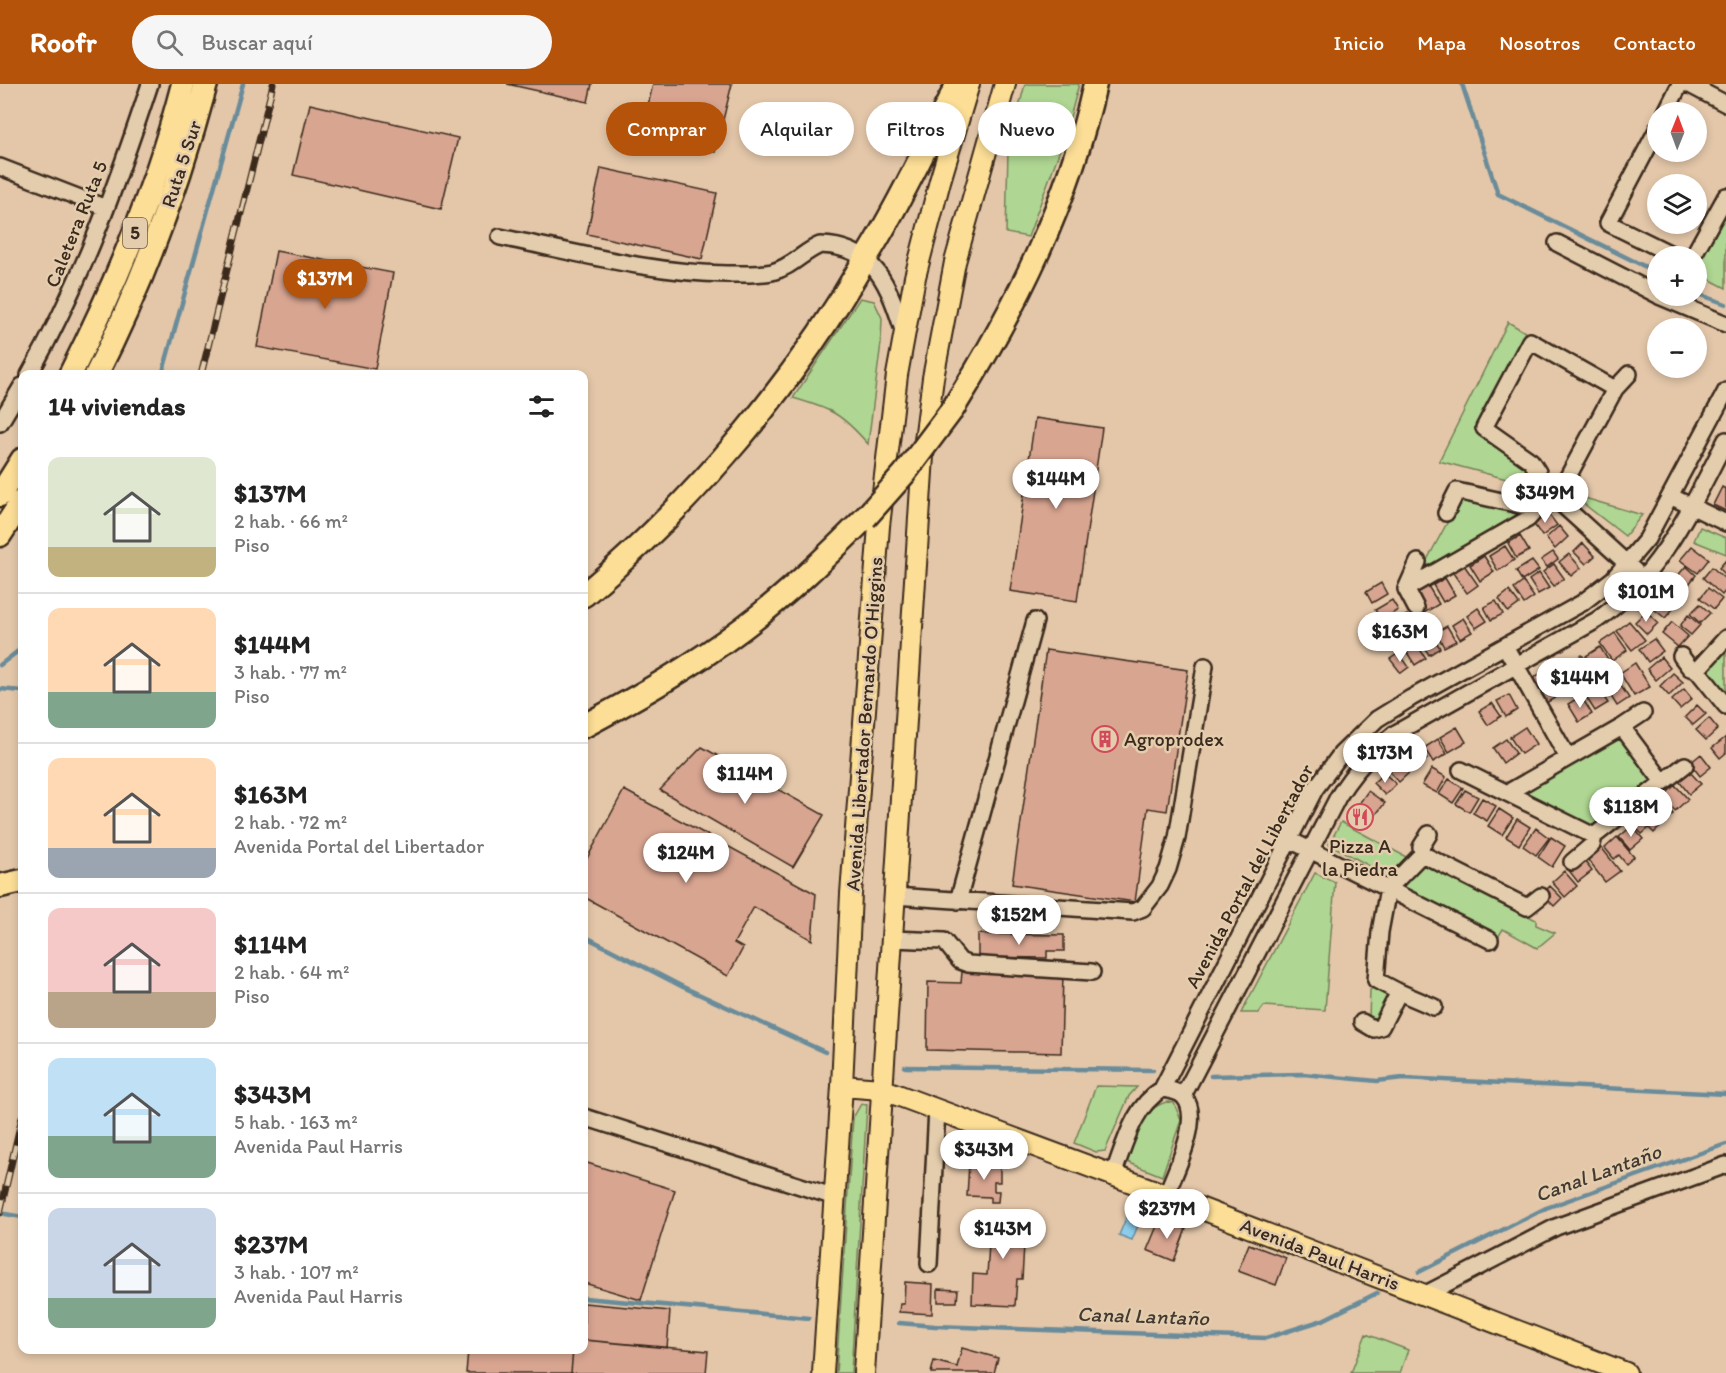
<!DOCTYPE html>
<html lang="es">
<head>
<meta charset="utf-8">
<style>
  :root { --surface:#fff; --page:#f6f6f6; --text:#222; --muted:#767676; --line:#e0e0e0; --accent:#b45309 }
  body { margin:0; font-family:Itim,sans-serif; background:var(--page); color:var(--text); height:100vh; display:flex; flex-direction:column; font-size:22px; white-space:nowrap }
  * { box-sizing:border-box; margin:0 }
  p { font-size:20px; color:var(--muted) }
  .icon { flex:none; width:33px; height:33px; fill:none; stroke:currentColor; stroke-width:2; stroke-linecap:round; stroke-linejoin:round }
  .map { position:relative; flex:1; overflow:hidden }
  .sheet { position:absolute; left:18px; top:286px; width:570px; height:984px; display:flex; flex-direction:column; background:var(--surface); border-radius:12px; box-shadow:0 3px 9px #0003 }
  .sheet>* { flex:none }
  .hud { position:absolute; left:606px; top:18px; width:570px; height:54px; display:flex; gap:12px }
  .needle { width:39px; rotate:1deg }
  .tools { position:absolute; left:1647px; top:18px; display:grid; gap:12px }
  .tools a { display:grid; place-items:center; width:60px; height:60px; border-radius:50%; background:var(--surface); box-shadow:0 3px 9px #0003; font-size:30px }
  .price { position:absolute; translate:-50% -51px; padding:0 14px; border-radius:21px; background:#fff; color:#222; font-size:20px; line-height:39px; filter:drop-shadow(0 2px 3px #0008) }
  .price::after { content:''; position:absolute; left:50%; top:36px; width:18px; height:14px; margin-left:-9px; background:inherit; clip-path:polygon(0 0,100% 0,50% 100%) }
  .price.selected { background:var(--accent); color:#fff }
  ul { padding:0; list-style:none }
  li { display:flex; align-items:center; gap:18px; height:150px; padding:0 30px }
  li+li { border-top:2px solid var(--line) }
  li span { display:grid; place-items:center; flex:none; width:168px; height:120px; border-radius:12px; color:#555 }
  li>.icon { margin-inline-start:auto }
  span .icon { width:72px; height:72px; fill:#fffc; stroke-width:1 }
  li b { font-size:26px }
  h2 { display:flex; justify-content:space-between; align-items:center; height:72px; padding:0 30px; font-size:26px }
  .chip { padding:0 21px; border-radius:27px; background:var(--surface); box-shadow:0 3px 9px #0003; font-size:21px; line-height:54px }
  .chip.selected { background:var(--accent); color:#fff }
  header { display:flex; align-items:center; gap:36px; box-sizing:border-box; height:84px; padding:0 30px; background:var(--accent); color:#fff }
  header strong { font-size:28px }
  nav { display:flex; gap:33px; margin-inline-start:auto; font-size:21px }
  .search { width:420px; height:54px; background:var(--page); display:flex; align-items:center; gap:15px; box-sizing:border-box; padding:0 21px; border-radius:33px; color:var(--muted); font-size:22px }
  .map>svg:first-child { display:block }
</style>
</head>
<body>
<header>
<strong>Roofr</strong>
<div class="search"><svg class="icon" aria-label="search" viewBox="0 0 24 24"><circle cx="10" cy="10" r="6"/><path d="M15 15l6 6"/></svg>Buscar aquí</div>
<nav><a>Inicio</a><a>Mapa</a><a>Nosotros</a><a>Contacto</a></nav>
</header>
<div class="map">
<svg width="1726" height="1289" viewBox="0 0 1726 1289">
  <rect width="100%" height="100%" fill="#e4c7a9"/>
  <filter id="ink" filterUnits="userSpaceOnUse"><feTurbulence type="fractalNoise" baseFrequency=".0167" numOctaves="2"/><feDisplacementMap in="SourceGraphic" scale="12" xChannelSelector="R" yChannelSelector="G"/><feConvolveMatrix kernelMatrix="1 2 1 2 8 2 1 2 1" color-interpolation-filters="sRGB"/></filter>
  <g filter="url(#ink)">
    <!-- green -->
    <path fill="#afd692" stroke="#758058" stroke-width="1.5" d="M1025,0H1079L1065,52L1028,153L1006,149L1008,66Z
      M1726,129V204L1697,189L1696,183Z
      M860,214L874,217L882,234L881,259L868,360C841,329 831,325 793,314Z
      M1508,238L1525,248L1475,346L1523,380L1530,390L1529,401L1439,377Z
      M1571,410L1642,431L1625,452Z
      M1460,415L1525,427L1421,487Z
      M1700,443L1726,454V470L1694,457Z
      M1726,567V609L1707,586Z
      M1619,652L1655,698L1593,744L1524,709L1557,685Z
      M1341,738L1408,774L1396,788L1386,791L1329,760Z
      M1426,779L1536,836V841L1555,849L1537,864L1503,845L1497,855L1402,803Z
      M1315,789L1335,798L1325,926L1264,922L1259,929H1241Z
      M1375,902L1389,910L1375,937L1369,934L1370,906Z
      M1096,1002L1137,1003L1129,1012L1105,1067L1096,1068L1074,1059Z
      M1168,1018L1174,1019L1181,1036L1162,1092L1127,1078C1135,1058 1143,1021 1168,1018Z
      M861,1020L867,1021L851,1289H836L853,1034Z
      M1366,1250L1408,1266L1400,1289H1351Z"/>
    <!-- water -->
    <path fill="#8bcdec" stroke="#6b8c9a" stroke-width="1.5" d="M1129,1127L1142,1132L1132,1156L1119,1151Z"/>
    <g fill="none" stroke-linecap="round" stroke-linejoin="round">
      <!-- stream -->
      <path stroke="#6b8c9a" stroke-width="4.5" d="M1462,0L1498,110L1658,189
        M1696,209L1726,220
        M162,291L243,0
        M0,581L22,564
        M0,605L22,607
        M584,852L683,903L825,968
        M905,983L1153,986
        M1211,992L1303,990L1377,997L1403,994L1726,1010
        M0,1129L22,1133
        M1419,1188L1546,1124L1726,1060
        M584,1214L809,1234
        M899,1239L935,1242L1266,1254L1323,1236L1377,1209"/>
    </g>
    <!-- building -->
    <path fill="#d8a591" stroke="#3b2a1e" stroke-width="1.5" d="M507,0H592L588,18Z
      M653,0H732L715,68L641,51Z
      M310,20L458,54L441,125L293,91Z
      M601,84L717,109L702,175L587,150Z
      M276,167L393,189L375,285L257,263Z
      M1035,334L1102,344L1077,517L1010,507Z
      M1722,403L1726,405V427L1713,421Z
      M1547,428L1557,441L1542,452L1533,439Z
      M1559,442L1568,453L1555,465L1546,454Z
      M1520,452L1529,467L1516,474L1508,459Z
      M1583,459L1595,472L1586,480L1574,468Z
      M1505,462L1514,476L1498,487L1489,472Z
      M1692,462L1709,475L1698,489L1680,476Z
      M1553,468L1558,475L1547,483L1541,476Z
      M1569,470L1581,484L1571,492L1559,478Z
      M1484,472L1494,488L1480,497L1470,481Z
      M1726,476V491L1719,484Z
      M1532,477L1539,486L1522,497L1516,487Z
      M1554,480L1564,494L1554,502L1543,488Z
      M1464,481L1478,501L1467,509L1453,489Z
      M1686,482L1696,491L1686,504L1675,495Z
      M1712,483L1726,496V506L1722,511L1703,494Z
      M1539,489L1549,504L1538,510L1529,496Z
      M1445,494L1455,511L1443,518L1433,501Z
      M1668,494L1684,507L1673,520L1657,507Z
      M1523,498L1534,513L1524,520L1514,505Z
      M1381,499L1387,510L1372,519L1366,508Z
      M1428,502L1439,520L1424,529L1413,511Z
      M1708,504L1722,515L1714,525L1700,514Z
      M1509,507L1519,520L1508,528L1499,515Z
      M1659,512L1673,525L1665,534L1650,522Z
      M1392,516L1398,526L1382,536L1375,526Z
      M1496,517L1503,530L1491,536L1484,523Z
      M1700,520L1710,529L1700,539L1690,530Z
      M1478,524L1487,537L1476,544L1467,532Z
      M1646,527L1658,539L1647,550L1635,538Z
      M1407,531L1412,544L1389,553L1384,541Z
      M1688,531L1700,541L1691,551L1680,542Z
      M1463,534L1472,548L1460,555L1452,541Z
      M1629,537L1645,556L1632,566L1617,547Z
      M1672,538L1688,552L1678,563L1662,550Z
      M1447,542L1456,557L1444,563L1436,548Z
      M1431,549L1440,564L1429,571L1420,556Z
      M1615,549L1627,566L1612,577L1600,559Z
      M1654,555L1663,567L1648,578L1639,565Z
      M1414,557L1426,574L1415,581L1404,564Z
      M1600,563L1608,576L1594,585L1586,572Z
      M1046,566L1188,586L1167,727L1148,724L1135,818L1012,800Z
      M1399,569L1409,583L1401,589L1390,575Z
      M1582,571L1593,587L1578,596L1568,581Z
      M1661,573L1670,584L1656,596L1647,585Z
      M1635,579L1650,603L1634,612L1620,589Z
      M1565,581L1576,600L1561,608L1550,590Z
      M1545,587L1560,611L1546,619L1531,595Z
      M1673,589L1683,598L1669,612L1660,602Z
      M1617,596L1629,614L1617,622L1605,603Z
      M1598,605L1608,619L1595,627L1586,613Z
      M1684,605L1692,615L1680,625L1672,616Z
      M1509,611L1517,626L1506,633L1497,617Z
      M1581,612L1592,630L1579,638L1568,620Z
      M1492,619L1501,632L1488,641L1479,627Z
      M1697,621L1706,630L1693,641L1685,633Z
      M1709,634L1718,645L1706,656L1696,646Z
      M1457,643L1466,658L1449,668L1440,653Z
      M1525,643L1536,660L1521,670L1510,653Z
      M1726,653V669L1720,674L1712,664Z
      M1438,655L1447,670L1433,678L1424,664Z
      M1506,655L1516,669L1503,679L1493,664Z
      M1416,660L1427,675L1415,684L1404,669Z
      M702,663L824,731L793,783L660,706Z
      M1701,670L1711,683L1700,692L1690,679Z
      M1401,675L1412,686L1399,698L1389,687Z
      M1432,685L1446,693L1437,709L1422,701Z
      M1690,688L1701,700L1689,710L1679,697Z
      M1384,689L1396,700L1385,711L1373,699Z
      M1449,695L1463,704L1453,719L1439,710Z
      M1675,701L1688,715L1675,727L1663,713Z
      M624,706L816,810L812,856L754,823L734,859L743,864L728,892L584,813V780Z
      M1465,706L1478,713L1469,728L1456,720Z
      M1368,707L1385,719L1374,733L1358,721Z
      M1482,714L1496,722L1487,737L1473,729Z
      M1660,716L1673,730L1661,741L1648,727Z
      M1355,725L1369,733L1362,745L1348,737Z
      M1499,725L1513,734L1502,751L1488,742Z
      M1645,728L1660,743L1654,749L1649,744L1642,750L1632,740Z
      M1517,735L1530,743L1519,761L1506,753Z
      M1632,742L1643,755L1630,766L1619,753Z
      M1536,744L1549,754L1536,771L1523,762Z
      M1551,753L1565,762L1552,783L1538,773Z
      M1617,753L1634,773L1626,780L1619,771L1614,775L1605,764Z
      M1601,763L1620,787L1605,798L1587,775Z
      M1582,774L1592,787L1578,798L1567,784Z
      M1564,787L1577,802L1565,813L1552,798Z
      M1550,802L1562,814L1554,822L1542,810Z
      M978,850L1064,851V867H1047V874L978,873Z
      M962,888L1063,890L1061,969L927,966L928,898L961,899Z
      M584,1078L675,1106L641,1216L584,1199Z
      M969,1079L1000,1081V1098H994V1107H999L998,1118H990V1113L967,1112Z
      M991,1128L1035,1131L1034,1145L1025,1144L1022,1195H1017L1015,1222L972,1220L973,1190L987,1191Z
      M1160,1135L1186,1145L1174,1177L1147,1166Z
      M1249,1160L1286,1174L1276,1201L1238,1187Z
      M905,1198L933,1200L932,1230L899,1228L900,1220H904Z
      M938,1205L958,1206L957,1218H938Z
      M584,1219L670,1227L667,1264L584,1256Z
      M584,1256L708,1267L706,1289H571L573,1266H584Z
      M962,1264L998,1274L994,1289H931L934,1277L957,1283Z
      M468,1266H573L571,1289H466Z"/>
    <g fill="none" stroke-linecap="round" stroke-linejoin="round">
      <defs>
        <path id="minor" d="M1688,0L1726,20
          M1666,28L1680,0
          M1658,44L1608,139L1675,172
          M0,83L106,124
          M500,153C575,168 650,189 727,190C742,190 757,191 772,188C792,183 803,168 820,161C876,162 889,203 904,249
          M1557,159L1658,211
          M1693,172L1726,112
          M1659,212L1726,240
          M29,291C81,199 117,100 150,0
          M1615,305L1530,257L1484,344L1531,377L1538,388L1540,406L1556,415L1615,305L1629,290
          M0,339L22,302
          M1670,412L1726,439
          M1446,429L1457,407L1537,425
          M1406,505L1528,435L1537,425L1556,415L1635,487
          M1416,524L1406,505L1418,478
          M1726,554L1697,586L1726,622
          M1505,562L1568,674
          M1681,572L1690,584L1697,586
          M1622,643L1643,629
          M1461,686L1507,709
          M1663,698L1622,643L1507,709L1594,752L1685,681
          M1290,756L1490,856
          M1422,770L1421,763L1429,750
          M1572,778L1592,761L1594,752
          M894,812L1133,828L1143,824L1160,802L1168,785L1177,754L1205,582
          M958,817L1035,537
          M891,855L944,857L960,877L968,880L1092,888
          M1399,908L1434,923
          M1362,938L1374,945L1381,943L1399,908L1376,896L1380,848L1388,805L1422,770L1527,823L1541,812
          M1162,1005L1315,705L1341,670L1377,635L1411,614L1582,519L1613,495L1647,455L1726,307
          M1183,1012L1338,713C1353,688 1372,668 1394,650L1597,536C1662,490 1690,425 1726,356
          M584,1033L835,1113
          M1113,1091C1125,1060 1132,1024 1162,1005C1170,1006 1179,1007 1184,1013C1203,1034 1175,1088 1166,1111
          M929,1180L937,1025
          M1424,1211L1556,1143L1726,1081"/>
        <path id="major" d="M842,1002L881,1005L892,1009L1166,1111L1626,1289
          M823,1289L842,1002L851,810L879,442L897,291L915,193L940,97L969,0
          M864,1289L923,372L933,294L955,178L1005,0"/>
        <path id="highway" d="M70,291C117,198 157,101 183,0
          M96,291C143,199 179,100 206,0
          M952,326C1016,224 1069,118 1095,0
          M0,411L22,376
          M0,451L22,417
          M584,511C696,416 794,300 867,172C886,141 903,109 919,77C932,51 944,25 958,0
          M584,642C638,613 693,582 743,544C787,511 826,473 865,434
          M0,802L22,797"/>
      </defs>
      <!-- minor casing -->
      <use href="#minor" stroke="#3b2a1e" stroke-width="20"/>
      <!-- major casing -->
      <use href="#major" stroke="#3b2a1e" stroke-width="24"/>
      <!-- highway casing -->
      <use href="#highway" stroke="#3b2a1e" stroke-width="27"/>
      <!-- minor -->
      <use href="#minor" stroke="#e4cdad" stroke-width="15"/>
      <!-- major -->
      <use href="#major" stroke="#fcde96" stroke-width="20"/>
      <!-- highway -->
      <use href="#highway" stroke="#fcde96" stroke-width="22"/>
      <defs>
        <path id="rail" d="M201,291L273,0
          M0,1129L22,1033"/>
      </defs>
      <!-- rail casing -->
      <use href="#rail" stroke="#3b2a1e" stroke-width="7"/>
      <!-- rail -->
      <use href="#rail" stroke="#e4cdad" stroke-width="4.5" stroke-dasharray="14" stroke-linecap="butt"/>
      <defs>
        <path id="highway-bridge" d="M865,434L904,390L952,326"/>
      </defs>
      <!-- highway-bridge casing -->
      <use href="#highway-bridge" stroke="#3b2a1e" stroke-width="27" stroke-linecap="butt"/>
      <!-- highway-bridge -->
      <use href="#highway-bridge" stroke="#fcde96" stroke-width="22"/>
    </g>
  </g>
  <!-- icons -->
  <defs>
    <symbol id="building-ring" viewBox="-11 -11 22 22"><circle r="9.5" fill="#e4cdad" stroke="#d1495b" stroke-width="1.5"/><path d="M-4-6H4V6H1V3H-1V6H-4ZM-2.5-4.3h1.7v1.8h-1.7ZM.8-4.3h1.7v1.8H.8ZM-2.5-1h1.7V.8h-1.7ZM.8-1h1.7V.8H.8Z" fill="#d1495b"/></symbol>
    <symbol id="restaurant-ring" viewBox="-11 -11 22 22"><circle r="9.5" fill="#e4cdad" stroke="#d1495b" stroke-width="1.5"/><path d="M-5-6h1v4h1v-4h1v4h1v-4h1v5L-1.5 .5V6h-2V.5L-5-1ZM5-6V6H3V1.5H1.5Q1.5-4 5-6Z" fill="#d1495b"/></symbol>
  </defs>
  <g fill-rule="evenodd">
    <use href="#building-ring" x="1090" y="640" width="30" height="30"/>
    <use href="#restaurant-ring" x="1345" y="718" width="30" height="30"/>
  </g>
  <g text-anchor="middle" stroke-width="5" stroke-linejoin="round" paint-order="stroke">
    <!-- shield labels -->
    <rect fill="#e4cdad" stroke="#6e5b49" stroke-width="1.5" x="123" y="134" width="24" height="30" rx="4.5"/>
    <g font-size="18" font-weight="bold" fill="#3b2a1e">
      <text x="135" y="155">5</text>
    </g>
    <!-- street labels -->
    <g font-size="20" fill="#3b2a1e" stroke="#e4cdad">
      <text transform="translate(181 80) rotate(-72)" y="7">Ruta 5 Sur</text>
      <text transform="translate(76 140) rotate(-68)" y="7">Caletera Ruta 5</text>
      <text transform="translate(864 640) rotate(-86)" y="7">Avenida Libertador Bernardo O'Higgins</text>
      <text transform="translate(1249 792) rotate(-62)" y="7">Avenida Portal del Libertador</text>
      <text transform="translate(1320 1170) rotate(21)" y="7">Avenida Paul Harris</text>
    </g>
    <!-- poi labels -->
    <g font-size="20" fill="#3b2a1e" stroke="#e4cdad" text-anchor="start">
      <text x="1124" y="662">Agroprodex</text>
      <text x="1360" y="769" text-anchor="middle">Pizza A<tspan x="1360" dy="23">la Piedra</tspan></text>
    </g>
    <!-- water labels -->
    <g font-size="21" font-style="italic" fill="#433a33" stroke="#e4cdad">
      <text transform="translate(1598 1089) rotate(-20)" y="7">Canal Lantaño</text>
      <text transform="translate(1143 1232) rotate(2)" y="7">Canal Lantaño</text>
    </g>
  </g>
</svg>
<div class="tools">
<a><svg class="needle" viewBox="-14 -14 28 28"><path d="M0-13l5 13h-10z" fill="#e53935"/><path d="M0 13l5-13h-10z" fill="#767676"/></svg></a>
<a><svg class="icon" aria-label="layers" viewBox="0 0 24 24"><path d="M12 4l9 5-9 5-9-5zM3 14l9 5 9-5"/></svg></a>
<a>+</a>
<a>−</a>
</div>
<b class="price selected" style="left:325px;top:226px">$137M</b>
<b class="price" style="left:1056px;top:426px">$144M</b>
<b class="price" style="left:1545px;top:440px">$349M</b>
<b class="price" style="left:1646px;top:539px">$101M</b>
<b class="price" style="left:1400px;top:579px">$163M</b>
<b class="price" style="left:1580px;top:625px">$144M</b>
<b class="price" style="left:1385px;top:700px">$173M</b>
<b class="price" style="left:745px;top:721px">$114M</b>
<b class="price" style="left:1631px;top:754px">$118M</b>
<b class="price" style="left:686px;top:800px">$124M</b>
<b class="price" style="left:1019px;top:862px">$152M</b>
<b class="price" style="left:984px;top:1097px">$343M</b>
<b class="price" style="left:1167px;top:1156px">$237M</b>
<b class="price" style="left:1003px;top:1176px">$143M</b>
<div class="hud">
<a class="chip selected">Comprar</a>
<a class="chip">Alquilar</a>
<a class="chip">Filtros</a>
<a class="chip">Nuevo</a>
</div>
<section class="sheet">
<h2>14 viviendas<svg class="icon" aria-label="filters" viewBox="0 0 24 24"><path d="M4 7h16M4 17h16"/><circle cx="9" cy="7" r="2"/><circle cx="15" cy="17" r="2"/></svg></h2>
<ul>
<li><span style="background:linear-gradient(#dfe7d0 75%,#c2b280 0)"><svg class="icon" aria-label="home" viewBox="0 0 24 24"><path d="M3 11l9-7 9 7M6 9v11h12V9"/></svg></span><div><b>$137M</b><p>2 hab. · 66 m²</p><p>Piso</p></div></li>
<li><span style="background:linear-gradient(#ffd9b3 70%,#7fa58c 0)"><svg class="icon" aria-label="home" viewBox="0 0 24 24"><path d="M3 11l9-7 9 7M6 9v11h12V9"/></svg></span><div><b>$144M</b><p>3 hab. · 77 m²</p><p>Piso</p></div></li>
<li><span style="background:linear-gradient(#ffd9b3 75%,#9aa5b1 0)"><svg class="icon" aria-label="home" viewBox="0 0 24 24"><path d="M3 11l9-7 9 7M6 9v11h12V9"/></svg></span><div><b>$163M</b><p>2 hab. · 72 m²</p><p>Avenida Portal del Libertador</p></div></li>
<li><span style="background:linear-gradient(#f6c9c9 70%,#b9a48a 0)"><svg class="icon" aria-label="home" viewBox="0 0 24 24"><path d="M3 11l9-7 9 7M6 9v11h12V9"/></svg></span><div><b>$114M</b><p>2 hab. · 64 m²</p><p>Piso</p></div></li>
<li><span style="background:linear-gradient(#bfe0f5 65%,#7fa58c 0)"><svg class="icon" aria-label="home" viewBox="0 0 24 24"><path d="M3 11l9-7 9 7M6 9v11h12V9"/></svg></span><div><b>$343M</b><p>5 hab. · 163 m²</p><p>Avenida Paul Harris</p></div></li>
<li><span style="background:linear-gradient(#c9d6e8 75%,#7fa58c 0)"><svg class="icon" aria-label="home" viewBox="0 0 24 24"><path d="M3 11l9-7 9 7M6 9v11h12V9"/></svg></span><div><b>$237M</b><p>3 hab. · 107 m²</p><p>Avenida Paul Harris</p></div></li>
</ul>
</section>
</div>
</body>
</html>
